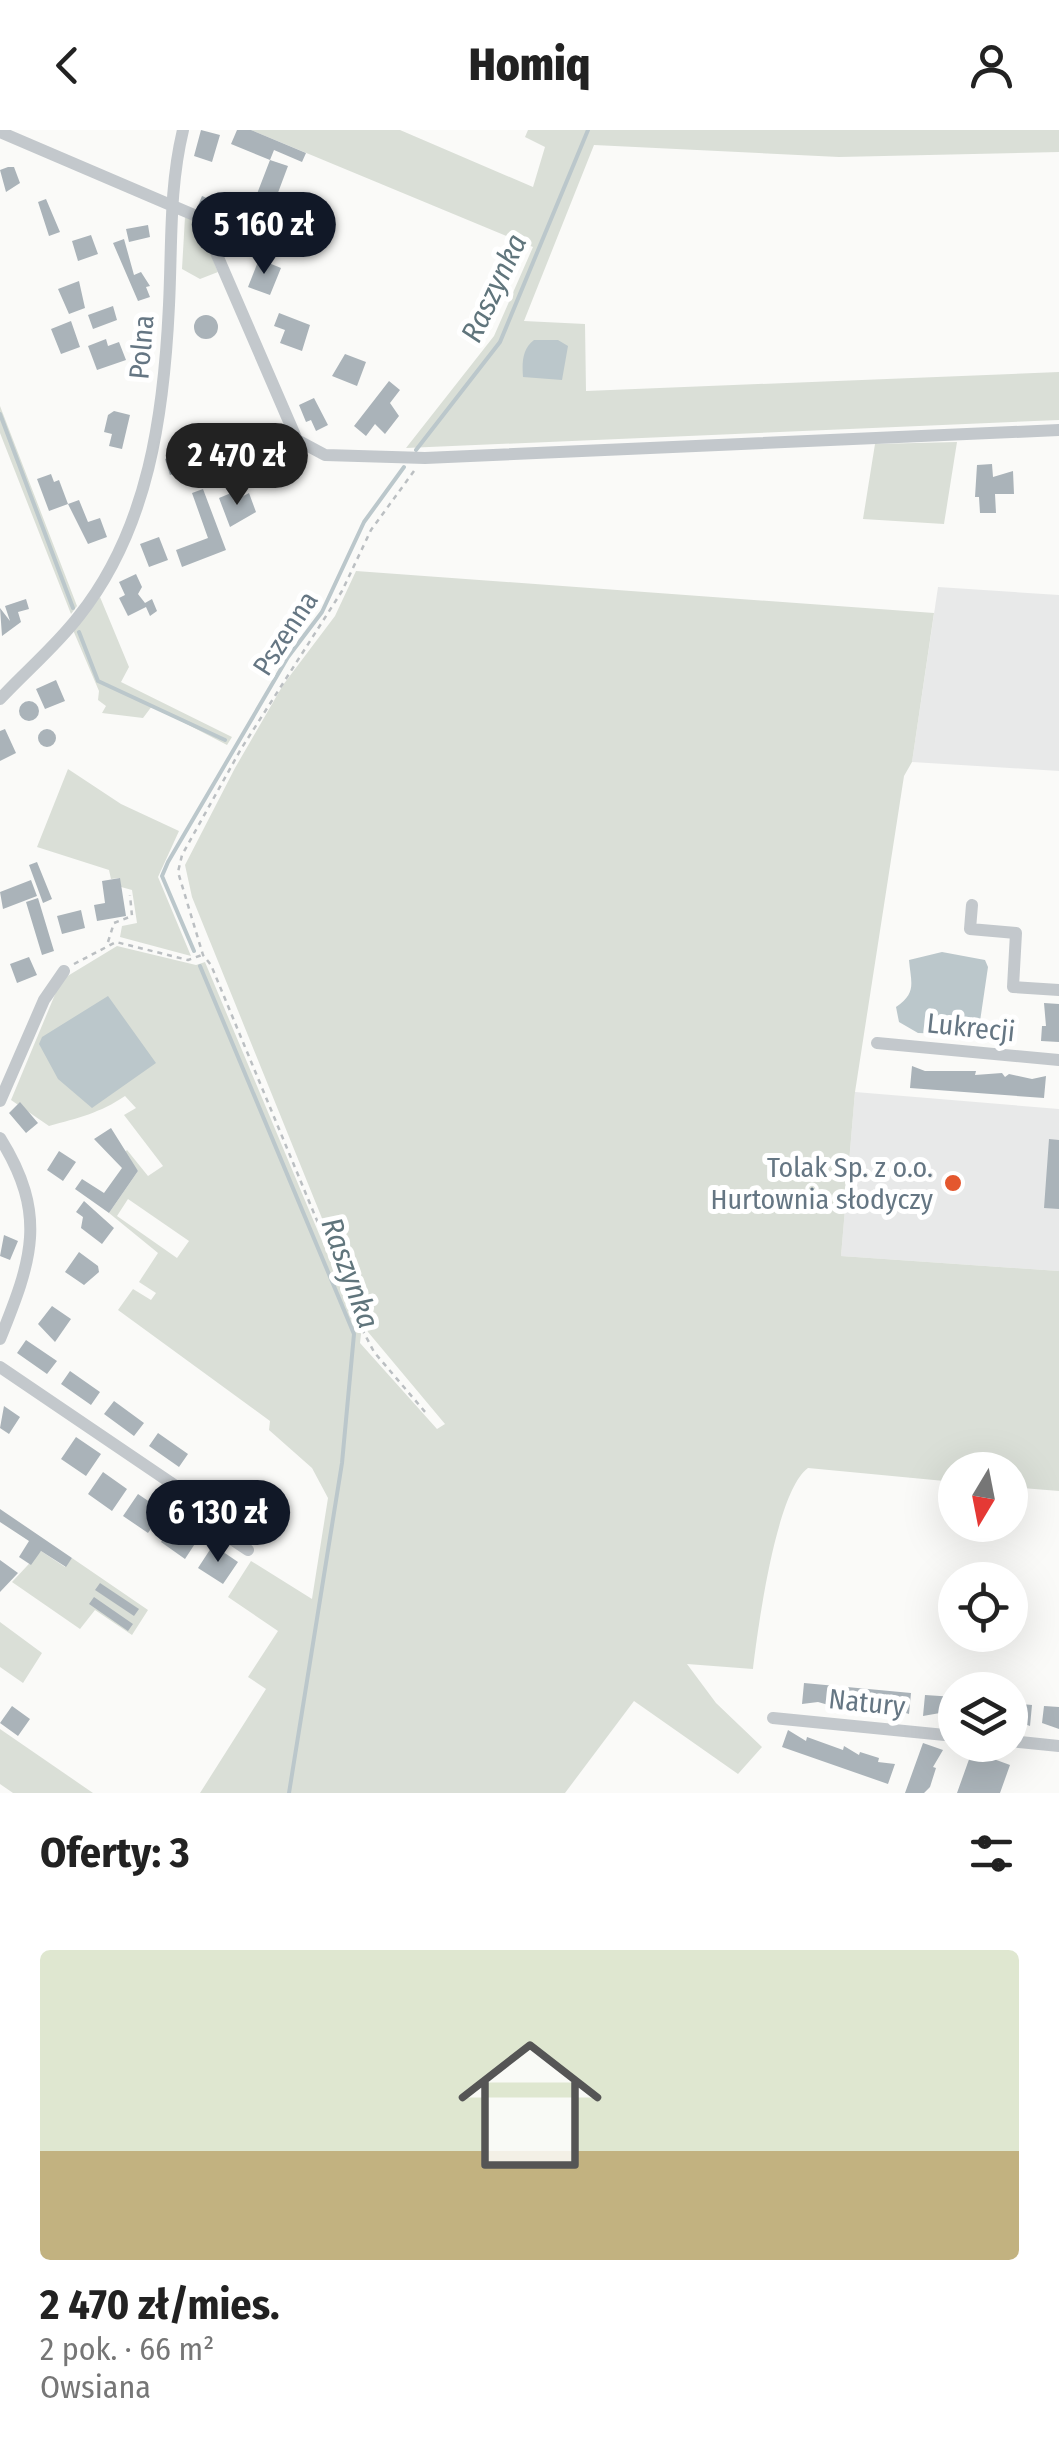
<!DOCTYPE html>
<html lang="pl">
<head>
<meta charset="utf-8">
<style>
  :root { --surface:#fff; --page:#f2f2f2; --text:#222; --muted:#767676; --line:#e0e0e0; --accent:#111827 }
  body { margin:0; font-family:"Fira Sans Condensed",sans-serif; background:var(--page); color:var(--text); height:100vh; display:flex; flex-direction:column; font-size:38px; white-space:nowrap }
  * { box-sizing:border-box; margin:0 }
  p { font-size:32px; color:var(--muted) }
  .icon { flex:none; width:55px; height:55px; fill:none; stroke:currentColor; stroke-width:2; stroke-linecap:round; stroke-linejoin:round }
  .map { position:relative; height:1663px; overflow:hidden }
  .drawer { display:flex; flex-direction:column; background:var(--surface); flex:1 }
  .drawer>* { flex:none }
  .needle { width:65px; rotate:190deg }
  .fabs { position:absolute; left:938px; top:1322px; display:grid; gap:20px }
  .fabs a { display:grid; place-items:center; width:90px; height:90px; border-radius:50%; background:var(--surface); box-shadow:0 10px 40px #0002; font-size:50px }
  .price { position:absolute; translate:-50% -85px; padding:0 22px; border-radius:35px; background:var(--accent); color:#fff; font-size:32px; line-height:65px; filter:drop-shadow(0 2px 5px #0008) }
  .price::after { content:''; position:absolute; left:50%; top:60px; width:30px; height:22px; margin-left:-15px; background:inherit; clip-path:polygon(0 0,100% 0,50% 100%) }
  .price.active { background:#222; color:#fff }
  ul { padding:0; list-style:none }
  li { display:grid; align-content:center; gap:20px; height:530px; padding:0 40px }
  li+li { border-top:2px solid var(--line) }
  li span { display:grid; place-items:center; height:310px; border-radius:10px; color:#555 }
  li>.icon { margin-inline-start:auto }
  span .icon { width:180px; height:180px; fill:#fffc; stroke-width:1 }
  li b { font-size:42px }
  h2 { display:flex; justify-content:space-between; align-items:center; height:120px; padding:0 40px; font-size:42px }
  header { display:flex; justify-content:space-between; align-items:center; height:130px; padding:0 40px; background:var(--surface); font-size:45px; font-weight:800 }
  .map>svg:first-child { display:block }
</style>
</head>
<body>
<header><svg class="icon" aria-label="back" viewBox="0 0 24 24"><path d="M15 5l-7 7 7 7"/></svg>Homiq<svg class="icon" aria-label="person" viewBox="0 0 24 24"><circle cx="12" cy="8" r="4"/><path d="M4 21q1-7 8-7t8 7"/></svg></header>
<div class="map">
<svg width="1059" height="1663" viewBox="0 0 1059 1663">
  <rect width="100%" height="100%" fill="#fafaf8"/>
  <!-- built -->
  <path fill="#e8e9e9" d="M938,457L1059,465V641L912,632Z
    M855,962L1059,979V1141L841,1126Z"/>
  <!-- green -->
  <path fill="#dadfd7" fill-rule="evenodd" d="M251,0H400L533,57L545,17L525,7L528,0H1059V22L839,27L594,15L524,191L585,194L586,261L1059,242V290L406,318L494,206L533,117Z
    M185,87L198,93L218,142L200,149L182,139Z
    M0,276L77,476L71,484L0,303Z
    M957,312L944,394L863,389L875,314Z
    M356,441L934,483L912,632L904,646L855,962L841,1126L1059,1141V1361L1010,1357V1340H955V1352L808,1338C776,1361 758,1497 753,1539L687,1534L716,1573L762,1617L738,1644L634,1571L565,1663H200L266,1559L248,1547L278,1501L228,1467L251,1431L312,1469L328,1368L312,1338L269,1300L270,1291L118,1180L133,1159L151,1170L156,1163L139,1152L158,1123L109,1083L138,1041L123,1024L127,1020L148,1046L163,1036L124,985L136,978L125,966C100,983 78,988 49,996L11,970L61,850L117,816L196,835L205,832L361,1204L360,1213L437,1299L445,1294L368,1202L192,767L185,735L235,638L283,555L335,486ZM128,1069L189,1111L177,1128L117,1086Z
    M100,467L129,537L121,552L232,607L227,615L152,576L143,588L102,583L106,576L98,570L99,561L73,500Z
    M68,639L121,674L179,701L158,747L191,826L120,807L122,796L137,793L132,760L121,757L119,748L111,749L109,740L37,717Z
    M41,1421L65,1437L72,1428L148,1480L132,1505L95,1480L80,1499L12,1452Z
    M0,1492L42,1523L23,1553L0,1537Z
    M0,1599L93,1663H13L0,1654Z"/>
  <!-- water -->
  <path fill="#bbc7cb" d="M534,210H558L568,216L562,250L523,247C522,233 522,219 534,210Z
    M942,822L985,830L988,837L978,905L918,903L899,892L896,877C917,863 911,853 909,830Z
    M108,866L156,933L92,978L58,949L39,914L42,907Z"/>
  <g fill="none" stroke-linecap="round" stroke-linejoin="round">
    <!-- stream -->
    <path stroke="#bbc7cb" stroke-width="4" d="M0,284L73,478
      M416,320L500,212L588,0
      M79,502L98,551L225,610
      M194,821L162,746L168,732L288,527L322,482L364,392L404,337
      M200,836L354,1204L342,1333L289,1663"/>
  </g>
  <!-- building -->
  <path fill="#aab3b9" d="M201,0L220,5L212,32L194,26Z
    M237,0H251L306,23L302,32L274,20L270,30L231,14Z
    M270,30L288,36L273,76L255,69Z
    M8,37H14L20,53L6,62L0,40Z
    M202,66L246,84L242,96L197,78Z
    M46,69L60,102L49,106L38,72Z
    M225,92L264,109L261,117L221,101Z
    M148,95L150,107L129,112L126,99Z
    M91,105L98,124L78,131L72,111Z
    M124,109L134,145L141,142L150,156L146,157L150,167L138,171L113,113Z
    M259,129L281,138L270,165L248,157Z
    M79,151L85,178L69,184L58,159Z
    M113,176L117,190L93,199L88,185Z
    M279,183L310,195L302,221L280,213L285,200L274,196Z
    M194 197a12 12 0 1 1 24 0a12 12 0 1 1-24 0Z
    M71,191L80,217L61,224L51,199Z
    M106,209L108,216L119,212L126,230L97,240L88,216Z
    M345,224L366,232L357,256L332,246Z
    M389,251L400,260L390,273L399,286L385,304L375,294L366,306L354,296Z
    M314,268L328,295L316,301L311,290L306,292L299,275Z
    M114,281L130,285L122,319L109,316L112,304L104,302L108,285Z
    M184,322L190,338L170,345L165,329Z
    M992,334L993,347L1013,341L1014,364H995L996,383H980L979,367H975L977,335Z
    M51,344L54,352L59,350L68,374L49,381L37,349Z
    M203,359L226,420L182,437L176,420L208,408L192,363Z
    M231,363L234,371L249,363L256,382L230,397L219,368Z
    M79,370L88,392L100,388L107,407L88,414L68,374Z
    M159,407L168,430L149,437L140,414Z
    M136,444L142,457L138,464L145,473L152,469L157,481L150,486L146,477L128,486L119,468L125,465L119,452Z
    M26,469L29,479L18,482L21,492L2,506L0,478L10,491L5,476Z
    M56,550L65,571L45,579L36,559Z
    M19 581a10 10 0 1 1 20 0a10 10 0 1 1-20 0Z
    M38 608a9 9 0 1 1 18 0a9 9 0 1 1-18 0Z
    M5,599L16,623L0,631V601Z
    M37,732L52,769L43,773L29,735Z
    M120,748L126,786L97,791L94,775L105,773L102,751Z
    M31,750L37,766L3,779L0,762Z
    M38,768L54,821L42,825L26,772Z
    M81,780L85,798L62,804L57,786Z
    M29,827L37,845L17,853L10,834Z
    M1044,873L1059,874V912L1041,911L1042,896H1046Z
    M912,936L925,941H976L975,945L1002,943L1005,947L1009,944L1032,949L1046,946L1044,968L910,958Z
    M20,972L38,993L26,1003L9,983Z
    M111,998L138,1041L109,1083L75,1059L82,1049L104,1063L122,1038L94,1009Z
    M1049,1009L1059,1010V1079L1044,1078Z
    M59,1021L76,1032L63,1051L47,1040Z
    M84,1071L114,1098L102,1114L81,1098L83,1087L76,1082Z
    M4,1105L18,1111L10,1130L0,1126Z
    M79,1122L98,1136L99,1142L84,1155L65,1142Z
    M52,1176L71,1189L55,1212L38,1194Z
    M26,1210L57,1231L47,1244L17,1223Z
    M70,1241L100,1262L91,1275L61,1254Z
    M114,1271L144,1293L134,1306L104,1284Z
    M4,1276L20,1287L9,1304L0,1298Z
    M158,1303L188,1324L179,1337L149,1316Z
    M76,1307L101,1324L86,1346L61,1329Z
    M103,1342L127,1359L112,1381L88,1364Z
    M138,1364L163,1381L148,1403L123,1386Z
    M0,1379L72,1428L66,1437L41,1421L31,1435L19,1427L29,1411L0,1392Z
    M176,1390L200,1406L185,1429L161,1412Z
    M213,1415L238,1432L223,1454L198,1438Z
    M0,1430L18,1443L0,1462Z
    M100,1453L139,1479L134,1486L95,1460Z
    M94,1467L133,1494L128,1501L89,1474Z
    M804,1553L911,1563L909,1584L893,1579L892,1583L866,1576V1580L846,1578L843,1574L839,1578L818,1572L802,1574Z
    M925,1565L955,1567V1589L940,1587V1583L923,1586Z
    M1010,1573L1032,1575L1030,1596L1013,1590L1010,1599Z
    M12,1576L30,1589L18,1606L0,1593Z
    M1044,1576L1059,1577V1599L1042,1593Z
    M788,1600L806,1611L807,1607L843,1620L844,1616L859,1625L860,1622L879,1628L878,1632L895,1634L888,1654L782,1617Z
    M923,1613L943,1620L933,1637L936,1638L930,1657L924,1663H905Z
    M972,1621L1010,1635L1000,1663H957Z"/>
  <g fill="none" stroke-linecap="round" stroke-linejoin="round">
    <!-- path -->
    <path stroke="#bbbfc2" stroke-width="2.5" stroke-dasharray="5 5" stroke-linecap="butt" d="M414,341L371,400L342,461L241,619L182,725L178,742L203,825L211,835L362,1199L374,1222L426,1283
      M108,812L114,793L132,786L130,765
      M74,834L116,812L188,830L202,825"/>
    <!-- minor -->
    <path stroke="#c3c8cc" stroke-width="12" d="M0,2L201,88L297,310L325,325L425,328L1059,300
      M0,569C26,541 56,516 79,486C149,398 164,283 169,175C172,115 169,58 183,0
      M972,775L970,799L1016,803L1013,857L1059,860
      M877,913L1059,930
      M0,971L44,870L64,841
      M0,1008C48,1085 32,1130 0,1209
      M0,1237L180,1359L191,1382L248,1420
      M773,1588L955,1606
      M1010,1611L1059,1616"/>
  </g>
  <!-- markers -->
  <circle fill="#e4572e" stroke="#fff" stroke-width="4" cx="953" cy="1053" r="10"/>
  <g text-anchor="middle" stroke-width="10" stroke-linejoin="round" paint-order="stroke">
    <!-- street labels -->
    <g font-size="28" fill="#657683" stroke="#fff">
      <text transform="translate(141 217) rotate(-85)" y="10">Polna</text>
      <text transform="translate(285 503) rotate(-57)" y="10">Pszenna</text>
      <text transform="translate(971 897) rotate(6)" y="10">Lukrecji</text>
      <text transform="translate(867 1572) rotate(6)" y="10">Natury</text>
    </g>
    <!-- poi labels -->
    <g font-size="28" fill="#657683" stroke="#fff" text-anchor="end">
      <text x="933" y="1047">Tolak Sp. z o.o.<tspan x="933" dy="32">Hurtownia słodyczy</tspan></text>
    </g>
    <!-- water labels -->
    <g font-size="30" font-style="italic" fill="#60757c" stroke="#fff">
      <text transform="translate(494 158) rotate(-65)" y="10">Raszynka</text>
      <text transform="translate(350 1143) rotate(70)" y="10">Raszynka</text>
    </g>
  </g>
</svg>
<div class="fabs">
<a><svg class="needle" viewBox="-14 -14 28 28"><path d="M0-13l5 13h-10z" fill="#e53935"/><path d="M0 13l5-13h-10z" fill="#767676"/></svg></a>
<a><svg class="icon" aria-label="locate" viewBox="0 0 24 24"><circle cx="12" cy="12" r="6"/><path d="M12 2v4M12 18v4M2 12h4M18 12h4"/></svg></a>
<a><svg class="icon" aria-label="layers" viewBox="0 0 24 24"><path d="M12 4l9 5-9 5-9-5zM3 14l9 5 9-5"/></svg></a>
</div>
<b class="price" style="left:264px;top:147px">5 160 zł</b>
<b class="price active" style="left:237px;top:378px">2 470 zł</b>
<b class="price" style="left:218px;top:1435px">6 130 zł</b>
</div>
<section class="drawer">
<h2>Oferty: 3<svg class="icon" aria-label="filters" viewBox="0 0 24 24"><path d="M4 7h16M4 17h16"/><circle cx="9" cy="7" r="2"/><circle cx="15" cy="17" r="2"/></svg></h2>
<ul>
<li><span style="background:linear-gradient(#dfe7d0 65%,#c2b280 0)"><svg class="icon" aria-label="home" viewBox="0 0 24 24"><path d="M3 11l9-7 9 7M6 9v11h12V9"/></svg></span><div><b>2 470 zł/mies.</b><p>2 pok. · 66 m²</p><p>Owsiana</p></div></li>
</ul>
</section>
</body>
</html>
